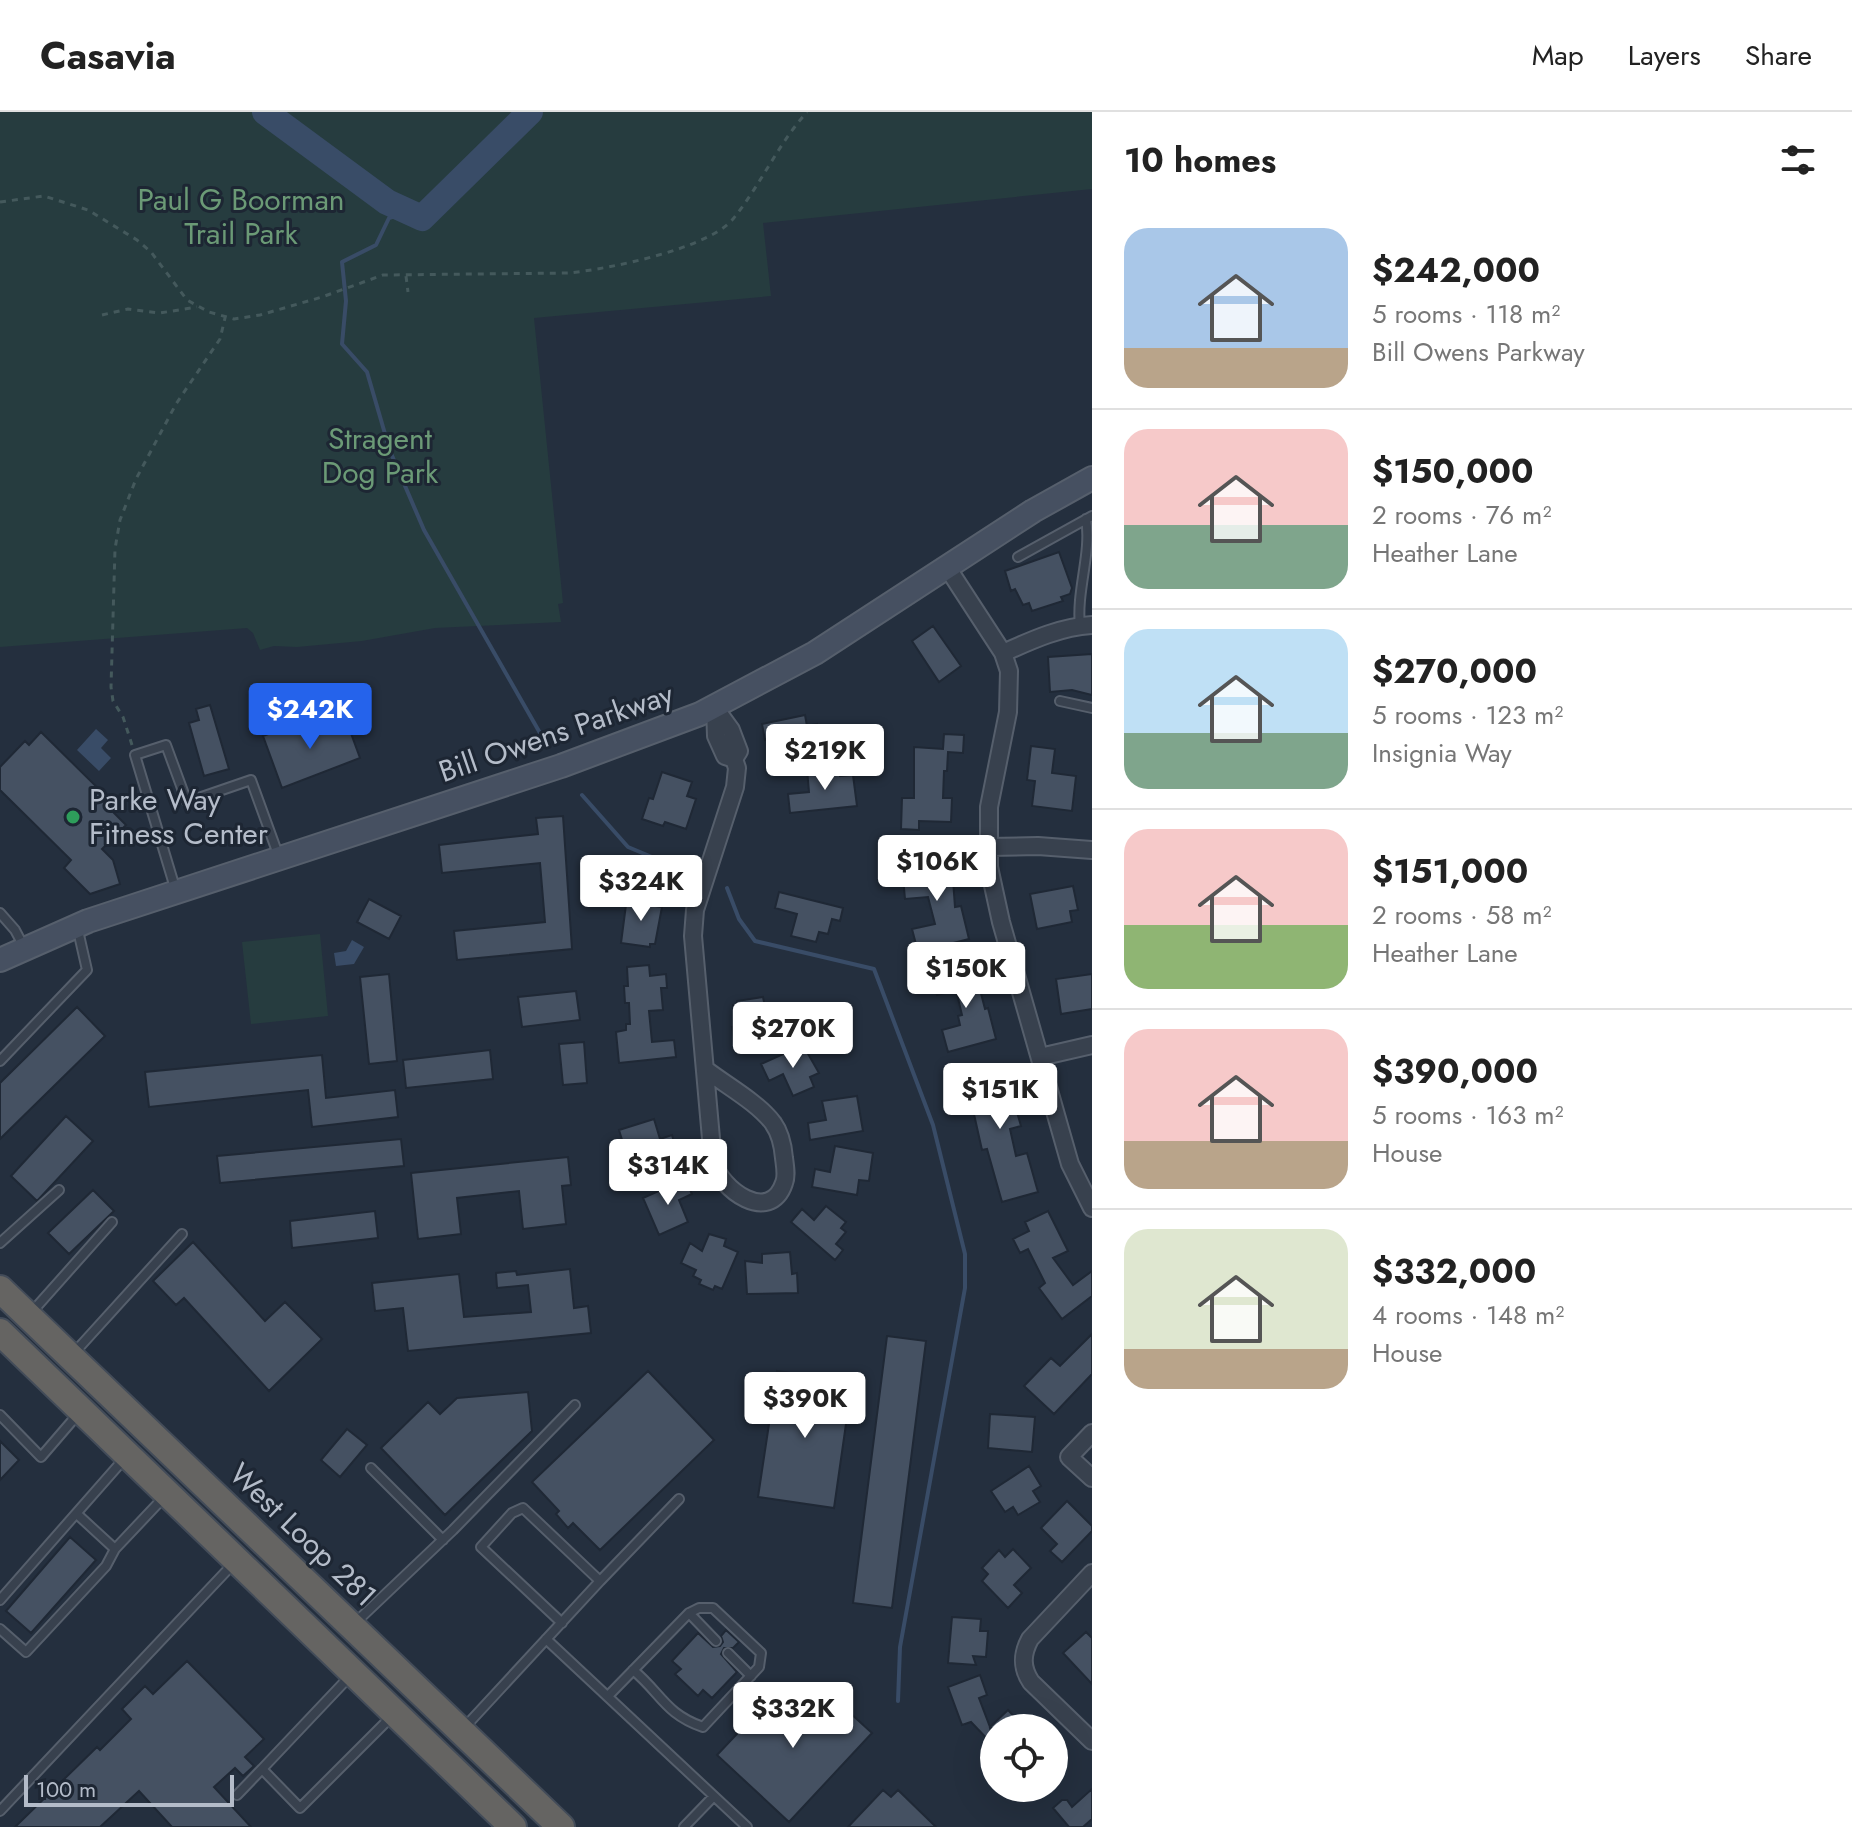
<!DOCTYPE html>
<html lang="en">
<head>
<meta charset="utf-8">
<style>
  :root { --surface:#fff; --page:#f2f2f2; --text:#222; --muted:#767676; --line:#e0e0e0; --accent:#2563eb }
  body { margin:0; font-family:Jost,sans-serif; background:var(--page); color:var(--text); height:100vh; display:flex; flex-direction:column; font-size:30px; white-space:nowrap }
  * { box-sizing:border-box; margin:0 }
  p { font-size:26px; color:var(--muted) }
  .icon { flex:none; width:44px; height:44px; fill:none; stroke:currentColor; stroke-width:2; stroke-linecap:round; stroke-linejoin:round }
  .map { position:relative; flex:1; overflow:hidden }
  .sheet { display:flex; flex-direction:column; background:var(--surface); width:760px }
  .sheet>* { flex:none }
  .tools { position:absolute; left:980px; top:1602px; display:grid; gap:16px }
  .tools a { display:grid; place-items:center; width:88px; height:88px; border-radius:50%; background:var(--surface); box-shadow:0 8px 32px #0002; font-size:40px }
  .scale { position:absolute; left:24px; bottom:20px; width:210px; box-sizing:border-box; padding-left:8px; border:4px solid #b4bcc9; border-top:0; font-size:22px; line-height:28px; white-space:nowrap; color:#b4bcc9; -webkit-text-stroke:6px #1d2633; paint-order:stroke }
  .price { position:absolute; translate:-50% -68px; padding:0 18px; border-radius:8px; background:#fff; color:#222; font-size:26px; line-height:52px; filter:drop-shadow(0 2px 4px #0008) }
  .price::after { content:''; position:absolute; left:50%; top:48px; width:24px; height:18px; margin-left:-12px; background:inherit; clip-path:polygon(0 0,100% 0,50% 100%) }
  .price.on { background:var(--accent); color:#fff }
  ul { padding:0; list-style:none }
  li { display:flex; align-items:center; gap:24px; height:200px; padding:0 32px }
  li+li { border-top:2px solid var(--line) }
  li span { display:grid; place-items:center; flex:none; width:224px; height:160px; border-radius:24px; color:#555 }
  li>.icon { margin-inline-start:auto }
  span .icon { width:96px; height:96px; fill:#fffc; stroke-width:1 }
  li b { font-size:34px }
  h2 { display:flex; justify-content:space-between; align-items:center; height:96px; padding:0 32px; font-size:34px }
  header { display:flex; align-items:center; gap:48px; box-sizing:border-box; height:112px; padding:0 40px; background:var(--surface); border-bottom:2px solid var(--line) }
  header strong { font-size:38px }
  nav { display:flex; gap:44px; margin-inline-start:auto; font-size:28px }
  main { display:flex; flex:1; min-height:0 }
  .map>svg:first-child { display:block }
</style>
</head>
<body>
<header>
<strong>Casavia</strong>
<nav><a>Map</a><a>Layers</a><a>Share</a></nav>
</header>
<main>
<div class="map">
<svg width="1092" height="1715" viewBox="0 0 1092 1715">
  <rect width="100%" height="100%" fill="#242f3e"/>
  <!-- green -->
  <path fill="#263c3f" d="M0,0H1092V77L763,111L771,184L534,206L563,491L558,492L561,510L435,516L362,529L297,535L274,534L260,538L253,521L247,516L0,535Z
    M320,822L328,904L251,912L242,830Z"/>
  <!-- water -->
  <path fill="#394c67" d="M96,617L108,628L101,636L111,646L99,659L77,638Z
    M352,828L364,835L354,852L336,854L334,841L346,839Z"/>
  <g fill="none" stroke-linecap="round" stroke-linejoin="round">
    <!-- stream -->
    <path stroke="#394c67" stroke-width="4" d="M408,100L389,106L376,133L342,150L346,189L342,232L367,260L390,339L424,418L544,628
      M582,683L628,735L690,761
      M727,776L739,807L755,829L874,857L933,1013L965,1142V1176L900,1535L898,1589"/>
    <!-- river -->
    <path stroke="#394c67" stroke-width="26" d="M265,0L387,90L422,106L530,0"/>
  </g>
  <!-- building -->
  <path fill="#455162" stroke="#1f2835" stroke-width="2" d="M1059,440L1072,476L1070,482L1061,485L1063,489L1032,499L1029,491L1023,493L1015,477L1011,479L1005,459Z
    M933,514L961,554L939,570L912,529Z
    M1092,542V583L1072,578L1050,580L1048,545Z
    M210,593L229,657L204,664L189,611L199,608L196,597Z
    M805,603L807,614L817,612L820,630L812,631L814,640L789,644L787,636L784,637L780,625L765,628L762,612Z
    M345,605L360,646L282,676L263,624L300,610L304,621Z
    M41,620L114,692L110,697L126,713L102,737L113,748L120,772L90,782L64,756L71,748L0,678V655L25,629L29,633Z
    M944,622L964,623L963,641L948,640L947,659H944L943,686H952L951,710L919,709V718L901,717L902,686H914V635L943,637Z
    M1031,634L1055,637L1052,661L1076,664L1072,699L1032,694L1035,669L1027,668Z
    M839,654L840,664L853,663L857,694L790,701L788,682L809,680L807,657Z
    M662,660L692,670L687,684L696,687L686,717L665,710L663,714L642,707L649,686L653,687Z
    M563,704L572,837L457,848L454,819L545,810L540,751L442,761L439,733L538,722L536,706Z
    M951,740L955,795L961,794L969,827L918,840L912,817L935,812L928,785L905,787L903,765L917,764L916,752H926L925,742Z
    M1073,774L1078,798L1070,799L1072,810L1037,817L1030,782Z
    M779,780L843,796L840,809L832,807L828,822L819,820L816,830L791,824L797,802L775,796Z
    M627,785L648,788V793L662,795L655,832H650V835L621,831Z
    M369,787L401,804L389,827L357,810Z
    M649,853L650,864L666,862L667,876H661L663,898L649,899L652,930L674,928L676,945L619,951L616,920L626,918V912H630L629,891H625L624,874H628L627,855Z
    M974,854L985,897L988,896L996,927L948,940L942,918L960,913L958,904L962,903L956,878L937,883L933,864Z
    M389,862L397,949L369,952L360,865Z
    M1092,862V897L1061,902L1056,867Z
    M576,879L580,908L522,915L518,885Z
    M763,885L765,895H769L772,918L776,917L778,929L749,933V928L734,930L732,915H736L733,893H737V889Z
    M77,895L105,924L0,1027V971Z
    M584,930L587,971L563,973L559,932Z
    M803,933L819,961L810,965L814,975L793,984L783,962L769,969L761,952Z
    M490,938L493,967L406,976L403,948Z
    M322,943L326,986L395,978L398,1005L312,1015L308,978L149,995L145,960Z
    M1003,952L1021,1014L1010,1017L1016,1044L1027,1041L1038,1080L1002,1090L987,1037L982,1038L965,962Z
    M857,984L863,1019L810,1028L808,1011L826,1008L822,989Z
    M66,1004L93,1029L37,1089L11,1064Z
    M654,1007L660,1027L672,1023L677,1040L630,1054L619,1018Z
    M401,1027L404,1054L220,1071L217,1044Z
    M835,1034L873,1041L869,1069L859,1068L857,1083L812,1075L815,1057L830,1060Z
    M568,1045L571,1073L562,1074L566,1112L523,1117L519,1079L457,1086L461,1122L418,1127L411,1061Z
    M685,1067L692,1082L679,1088L688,1110L659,1123L643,1086Z
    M93,1078L114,1099L69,1142L48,1121Z
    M826,1094L846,1110L841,1116L846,1120L836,1132L843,1138L835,1148L791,1110L802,1097L814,1108Z
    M375,1099L378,1126L292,1136L290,1109Z
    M1048,1099L1068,1139L1053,1146L1073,1173L1092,1159V1184L1062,1207L1039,1176L1045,1171L1028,1137L1020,1141L1013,1127L1029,1119L1025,1110Z
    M709,1122L726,1127L724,1134L738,1140L722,1177L715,1174L713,1178L699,1172L701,1168L693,1164L696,1158L681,1151L690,1131L702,1139Z
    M193,1130L265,1209L285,1190L322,1227L269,1279L184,1186L176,1193L153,1169Z
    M790,1140L792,1162L797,1161L798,1181L747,1182L745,1149L762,1151V1142Z
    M570,1157L574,1196L588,1194L591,1221L408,1239L403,1196L375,1199L372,1171L459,1162L464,1205L531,1200L528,1173L497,1176L496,1161L516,1159L517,1163Z
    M1092,1222V1262L1054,1302L1024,1274L1051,1246L1060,1254Z
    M887,1224L926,1229L892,1496L853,1491Z
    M648,1259L714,1328L600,1438L573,1411L568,1416L556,1402L559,1399L532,1370Z
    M777,1259L852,1270L834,1396L758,1385Z
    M528,1280L532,1319L445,1403L381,1336L428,1290L440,1302L457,1286Z
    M990,1302L1035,1305L1032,1340L988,1336Z
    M347,1317L367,1333L340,1365L321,1348Z
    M0,1329L19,1348L0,1368Z
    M1029,1354L1041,1374L1033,1379L1040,1390L1018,1403L1013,1395L1005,1400L991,1379Z
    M1067,1389L1092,1414V1419L1062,1450L1050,1439L1057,1432L1041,1416Z
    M70,1425L96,1448L31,1521L6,1499Z
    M1013,1437L1031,1456L1014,1473L1022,1481L1008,1496L982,1469L988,1462L982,1456L999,1438L1005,1445Z
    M952,1505L981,1507L980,1519H988L986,1545L973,1544L976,1553L948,1551Z
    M726,1518L739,1530L733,1536H724L721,1542L737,1560L712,1586L703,1578L698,1584L675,1562L681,1557L672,1549L698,1521L713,1535L720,1534L723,1530L721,1524Z
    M1086,1520L1092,1526V1572L1063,1541Z
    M187,1549L264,1627L245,1645L254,1654L243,1664L235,1656L214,1675L251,1715H172L139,1679L100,1715H15L97,1635L100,1638L131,1607L122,1597L145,1574L153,1582Z
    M980,1563L987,1583L979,1586L990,1615L1008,1598L1025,1616H990L994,1634L971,1610L962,1613L948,1575Z
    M806,1572L842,1607L849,1600L872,1621L789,1710L717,1643L768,1589L780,1600Z
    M1092,1677V1707L1083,1715H1069L1053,1696L1062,1688H1067L1072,1695Z
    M883,1678L891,1685L898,1678L936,1715H848Z"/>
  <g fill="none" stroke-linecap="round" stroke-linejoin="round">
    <defs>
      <path id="service" d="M1018,445L1092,404
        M1080,514C1076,479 1092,440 1086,407
        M1060,589L1092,596
        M176,779L135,643L166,633L187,690L251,668L279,745
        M0,801L15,818L24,835
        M0,949L87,858L77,814
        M0,1131L59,1078
        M31,1201L112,1110
        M74,1241L182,1122
        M0,1303L41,1345L78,1302
        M371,1356L443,1428
        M78,1403L115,1437L165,1384
        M600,1469L679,1387
        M0,1488L124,1347
        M689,1501L716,1529
        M355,1511L453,1418L575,1293
        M0,1517L26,1540L106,1454L115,1437
        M546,1527L747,1715
        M728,1541L751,1564
        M350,1564L262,1657L300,1696L393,1603
        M608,1584L689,1501L699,1496H713L761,1541L759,1555L703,1615C665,1602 661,1581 633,1558
        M464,1616L600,1469L523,1396L512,1401L481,1435L562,1511
        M237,1683L262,1657
        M0,1699L233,1452
        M684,1715L714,1684"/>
      <path id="minor" d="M947,455L1003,541L1009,559L1008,600L989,695V755L1001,810L1070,1052L1092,1096
        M1003,541C1032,528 1060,515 1092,513
        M715,596L731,618L739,639L734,647L725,644L716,624Z
        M988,735L1038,734L1092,738
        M1040,945L1092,933
        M705,957C727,974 757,990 773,1011C781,1022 783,1034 784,1046C785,1054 787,1064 784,1071C770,1113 720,1078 713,1049L693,824L695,798L735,675L737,656L734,647
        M1092,1321L1069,1345L1092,1366
        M1092,1461L1030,1527C1022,1542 1021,1555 1031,1570L1092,1629"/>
      <path id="secondary" d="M0,848L88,809L561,654L700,602L815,541L1033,399L1092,366"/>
      <path id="trunk" d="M0,1177L561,1715
        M0,1220L513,1715"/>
    </defs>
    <!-- service casing -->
    <use href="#service" stroke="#565f6c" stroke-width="12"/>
    <!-- minor casing -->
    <use href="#minor" stroke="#565f6c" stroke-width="20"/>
    <!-- secondary casing -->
    <use href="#secondary" stroke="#565f6c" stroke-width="26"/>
    <!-- trunk casing -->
    <use href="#trunk" stroke="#434c59" stroke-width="30"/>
    <!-- path -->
    <path stroke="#44595c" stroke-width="3" stroke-dasharray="6 6" stroke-linecap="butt" d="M0,90L44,84L88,98L137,128L151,140L187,188L209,200L234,207L260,203L322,185L383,163L569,161C608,157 708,137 733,107C760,74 778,32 807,0
      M406,164L408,180
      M102,203L128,197L160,201L197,195
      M132,633L123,605L113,589L111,575L115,437L120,408L136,367L176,292L220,227L225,206"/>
    <!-- service -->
    <use href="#service" stroke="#38414e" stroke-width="8"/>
    <!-- minor -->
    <use href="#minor" stroke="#38414e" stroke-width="16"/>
    <!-- secondary -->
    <use href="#secondary" stroke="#465061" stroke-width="22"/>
    <!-- trunk -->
    <use href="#trunk" stroke="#656462" stroke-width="26"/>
  </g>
  <!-- markers -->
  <circle fill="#2e9e5b" stroke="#1d2633" stroke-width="3" cx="73" cy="705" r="8"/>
  <g text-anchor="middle" stroke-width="6" stroke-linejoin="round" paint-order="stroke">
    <!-- park labels -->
    <g font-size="30" fill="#6b9a76" stroke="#1d2633">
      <text x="241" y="98">Paul G Boorman<tspan x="241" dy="34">Trail Park</tspan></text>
      <text x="380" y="337">Stragent<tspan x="380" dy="34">Dog Park</tspan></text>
    </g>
    <!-- street labels -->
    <g font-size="30" fill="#b4bcc9" stroke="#1d2633">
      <text transform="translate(556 621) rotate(-19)" y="10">Bill Owens Parkway</text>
      <text transform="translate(303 1423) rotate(44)" y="10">West Loop 281</text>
    </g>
    <!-- poi labels -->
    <g font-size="30" fill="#b4bcc9" stroke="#1d2633" text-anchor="start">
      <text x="89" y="698">Parke Way<tspan x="89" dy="34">Fitness Center</tspan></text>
    </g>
  </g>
</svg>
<div class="tools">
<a><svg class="icon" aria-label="locate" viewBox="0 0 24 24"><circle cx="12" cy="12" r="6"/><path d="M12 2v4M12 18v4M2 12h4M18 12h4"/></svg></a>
</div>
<div class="scale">100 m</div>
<b class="price on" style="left:310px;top:639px">$242K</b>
<b class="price" style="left:825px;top:680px">$219K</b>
<b class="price" style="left:937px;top:791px">$106K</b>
<b class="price" style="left:641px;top:811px">$324K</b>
<b class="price" style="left:966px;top:898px">$150K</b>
<b class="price" style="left:793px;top:958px">$270K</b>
<b class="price" style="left:1000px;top:1019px">$151K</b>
<b class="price" style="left:668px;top:1095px">$314K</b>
<b class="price" style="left:805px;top:1328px">$390K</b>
<b class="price" style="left:793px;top:1638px">$332K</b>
</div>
<section class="sheet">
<h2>10 homes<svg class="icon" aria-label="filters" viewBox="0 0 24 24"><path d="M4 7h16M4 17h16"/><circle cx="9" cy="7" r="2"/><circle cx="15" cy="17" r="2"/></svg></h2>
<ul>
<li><span style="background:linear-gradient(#a9c7e8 75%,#b9a48a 0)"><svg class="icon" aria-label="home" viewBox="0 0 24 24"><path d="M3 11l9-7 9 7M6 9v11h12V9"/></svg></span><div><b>$242,000</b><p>5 rooms · 118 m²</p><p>Bill Owens Parkway</p></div></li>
<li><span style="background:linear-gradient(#f6c9c9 60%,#7fa58c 0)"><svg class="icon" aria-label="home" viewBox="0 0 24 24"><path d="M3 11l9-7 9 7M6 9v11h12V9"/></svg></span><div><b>$150,000</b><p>2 rooms · 76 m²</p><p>Heather Lane</p></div></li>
<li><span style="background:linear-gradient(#bfe0f5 65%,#7fa58c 0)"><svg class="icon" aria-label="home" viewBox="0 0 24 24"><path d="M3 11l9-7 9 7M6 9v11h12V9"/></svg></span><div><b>$270,000</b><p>5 rooms · 123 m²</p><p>Insignia Way</p></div></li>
<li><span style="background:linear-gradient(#f6c9c9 60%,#8fb573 0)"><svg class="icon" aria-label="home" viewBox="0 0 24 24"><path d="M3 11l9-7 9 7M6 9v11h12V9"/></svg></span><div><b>$151,000</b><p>2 rooms · 58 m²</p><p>Heather Lane</p></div></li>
<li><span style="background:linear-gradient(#f6c9c9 70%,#b9a48a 0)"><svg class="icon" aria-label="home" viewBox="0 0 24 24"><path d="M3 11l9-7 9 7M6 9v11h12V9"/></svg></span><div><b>$390,000</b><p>5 rooms · 163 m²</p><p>House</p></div></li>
<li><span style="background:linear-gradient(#dfe7d0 75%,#b9a48a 0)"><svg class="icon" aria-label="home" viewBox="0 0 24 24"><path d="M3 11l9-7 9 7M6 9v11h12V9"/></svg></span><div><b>$332,000</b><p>4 rooms · 148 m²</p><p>House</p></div></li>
</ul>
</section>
</main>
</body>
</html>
